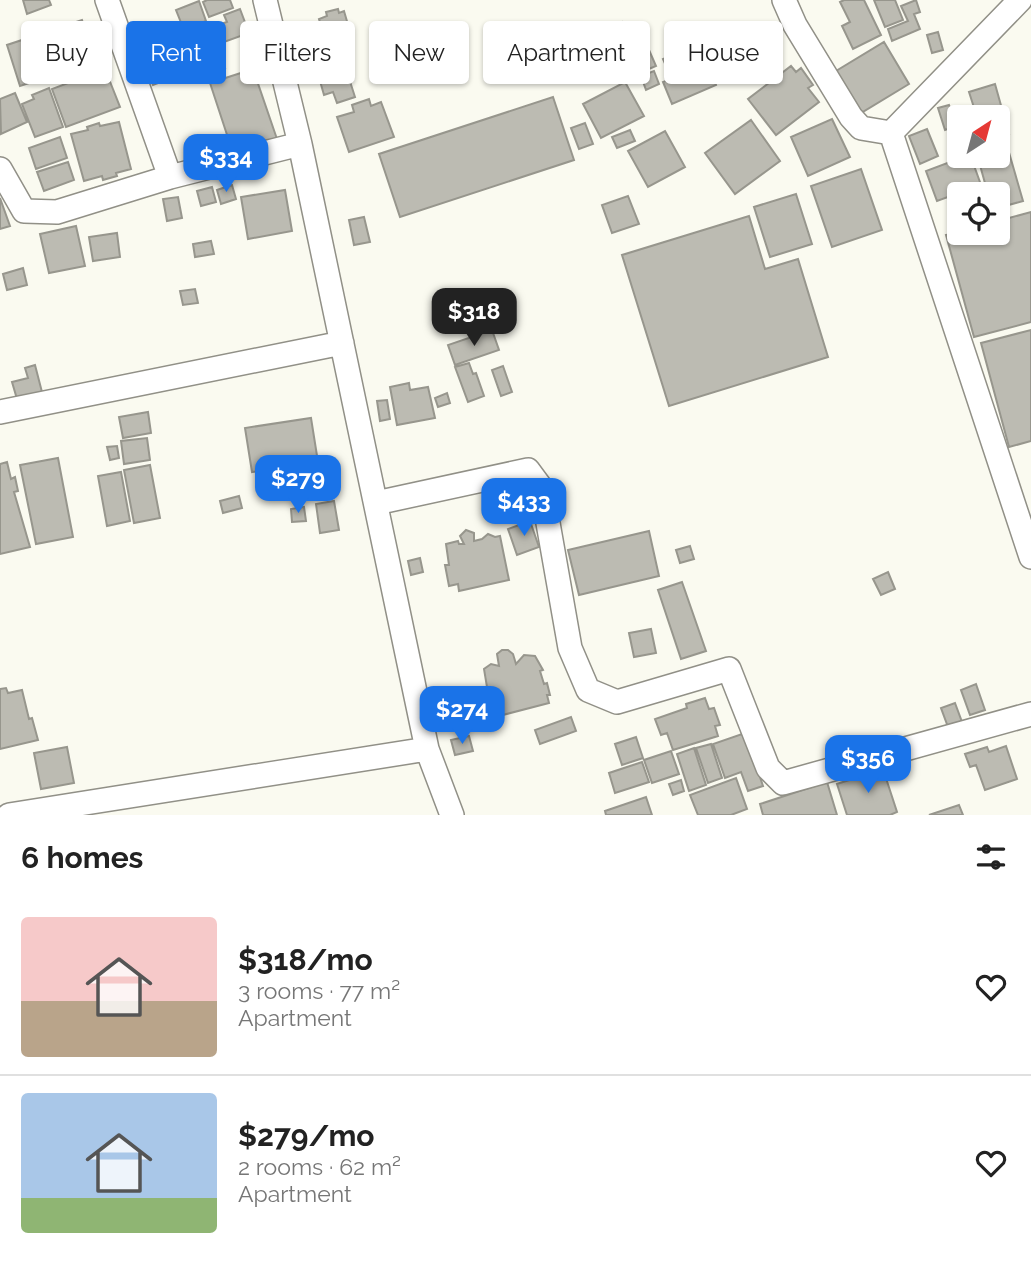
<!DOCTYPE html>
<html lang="en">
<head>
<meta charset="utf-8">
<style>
  :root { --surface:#fff; --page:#f2f2f2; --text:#222; --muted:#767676; --line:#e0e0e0; --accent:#1a73e8 }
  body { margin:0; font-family:Raleway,sans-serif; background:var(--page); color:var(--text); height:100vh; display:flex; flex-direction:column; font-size:26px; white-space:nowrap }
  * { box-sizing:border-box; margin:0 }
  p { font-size:23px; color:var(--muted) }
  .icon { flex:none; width:38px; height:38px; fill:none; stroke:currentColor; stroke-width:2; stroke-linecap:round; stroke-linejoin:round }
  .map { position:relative; height:815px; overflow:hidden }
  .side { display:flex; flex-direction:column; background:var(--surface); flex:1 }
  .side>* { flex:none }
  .top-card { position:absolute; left:21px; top:21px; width:990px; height:63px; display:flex; gap:14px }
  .needle { width:46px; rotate:36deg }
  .fabs { position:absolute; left:947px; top:105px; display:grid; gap:14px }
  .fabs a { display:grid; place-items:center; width:63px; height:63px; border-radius:7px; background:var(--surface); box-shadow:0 2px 5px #0004; font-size:35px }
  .price { position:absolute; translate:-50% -60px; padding:0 16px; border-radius:14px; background:var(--accent); color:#fff; font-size:23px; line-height:46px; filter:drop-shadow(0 2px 4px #0008) }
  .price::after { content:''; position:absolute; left:50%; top:42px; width:21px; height:16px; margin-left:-10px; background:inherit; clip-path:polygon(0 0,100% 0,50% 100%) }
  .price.selected { background:#222; color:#fff }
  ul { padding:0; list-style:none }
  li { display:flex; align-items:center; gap:21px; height:175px; padding:0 21px }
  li+li { border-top:2px solid var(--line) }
  li span { display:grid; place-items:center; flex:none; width:196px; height:140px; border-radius:7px; color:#555 }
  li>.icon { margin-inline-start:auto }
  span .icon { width:84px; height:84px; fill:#fffc; stroke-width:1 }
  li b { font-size:30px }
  h2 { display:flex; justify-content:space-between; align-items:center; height:84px; padding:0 21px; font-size:30px }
  .chip { padding:0 24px; border-radius:7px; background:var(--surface); box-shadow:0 2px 5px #0004; font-size:24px; line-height:63px }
  .chip.selected { background:var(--accent); color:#fff }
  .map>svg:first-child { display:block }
</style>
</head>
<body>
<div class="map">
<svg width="1031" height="815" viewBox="0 0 1031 815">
  <rect width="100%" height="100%" fill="#fafaf0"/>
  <!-- building -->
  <path fill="#bcbbb2" stroke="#97968d" stroke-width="2" d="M23,0H49L51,5L27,14Z
    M207,0H230L233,8L209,17L203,2Z
    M844,0H864L881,35L853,49L842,26L850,22L840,2Z
    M874,0H895L903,20L885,27Z
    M916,0L920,12L914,14L920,29L892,41L888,29L908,21L901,6Z
    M199,1L206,21L184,30L176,10Z
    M240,9L249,33L224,42L218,25L227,22L224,15Z
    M338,9L339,13L344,11L351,35L326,42L319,19L327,16L326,12Z
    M82,20L96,61L20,86L7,45Z
    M622,22L628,35L618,39L613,25Z
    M213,23L221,42L191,54L183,35Z
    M938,32L943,50L932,53L927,35Z
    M178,34L192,70L153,85L139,48Z
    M884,42L909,84L856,116L831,74Z
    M706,45L712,58L695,65L690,52Z
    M218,49L225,68L201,77L194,58Z
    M649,50L656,66L642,72L635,56Z
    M685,50L692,66L670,75L663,59Z
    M791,66L796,72L801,68L813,85L808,88L819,102L776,135L748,99Z
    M105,69L120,107L66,127L52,89Z
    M253,69L277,139L233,153L210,83Z
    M694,70L697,77L711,71L716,85L672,104L663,82Z
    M654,71L659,84L646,90L641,76Z
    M347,72L355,97L337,103L333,92L324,95L320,81Z
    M625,82L644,116L601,138L583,104Z
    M995,84L1009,134L998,137V117H977L969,92Z
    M49,88L63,127L35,137L22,104L34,99L32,95Z
    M15,93L27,122L1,134L0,99Z
    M553,97L574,160L400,217L379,154Z
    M369,99L371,106L381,102L394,137L349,152L337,117L354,112L352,105Z
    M949,105L957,126L945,130L938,108Z
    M832,119L850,157L808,176L791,137Z
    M751,120L780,161L735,194L705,153Z
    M119,122L131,169L116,173L117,176L103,180L102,176L84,181L71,134L88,130L87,127L99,123L100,126Z
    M585,123L593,144L579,149L571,128Z
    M927,129L938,156L920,164L909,136Z
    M630,130L635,141L617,148L612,137Z
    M665,131L685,167L648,187L628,151Z
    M60,137L67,158L36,169L29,148Z
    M959,140V156H973L954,161L949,143Z
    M1008,149L1023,201L998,208V194H988L978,158L998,156V152Z
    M972,160L981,185L937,201L926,171L950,162L952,167Z
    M68,162L74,180L44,191L37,172Z
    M861,169L882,230L832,247L811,186Z
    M232,185L236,199L221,204L217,190Z
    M212,187L216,202L201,206L197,191Z
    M285,190L292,231L248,239L241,197Z
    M796,194L812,244L770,257L754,207Z
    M628,196L639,224L612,233L602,205Z
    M178,197L182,218L167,221L163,199Z
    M0,198L10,226L0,229Z
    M1031,212V322L974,337L946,235L959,232L998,233V221Z
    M749,216L765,269L798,259L828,357L669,406L622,255Z
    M364,217L370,242L354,245L349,220Z
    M76,226L85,266L49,273L40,234Z
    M117,233L120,257L93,261L89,237Z
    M211,241L214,254L195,257L193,244Z
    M23,268L27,285L7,290L3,274Z
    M195,289L198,303L183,305L180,291Z
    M492,330L499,350L455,365L448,345Z
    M1031,330V441L1009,447L981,343Z
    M469,363L473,374L476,373L484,396L468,402L455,367Z
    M35,365L42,392L17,399L12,382L28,378L25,368Z
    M503,366L512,392L501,396L492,370Z
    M409,383L410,390L428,387L435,418L397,425L390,387Z
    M447,393L450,403L438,407L435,398Z
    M387,400L390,419L380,421L377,401Z
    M148,412L151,433L123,438L119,417Z
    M311,418L318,462L252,472L245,428Z
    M147,438L150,460L124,464L121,441Z
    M117,446L119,458L110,460L107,447Z
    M58,458L73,537L36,544L20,465Z
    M7,462L11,479L15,477L18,491L14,492L30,547L0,554V464Z
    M150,465L160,518L134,523L124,470Z
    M121,472L130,521L107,526L98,476Z
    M522,485L531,513L508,520L499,493Z
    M239,496L242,508L223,513L220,501Z
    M334,501L339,530L320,533L316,504Z
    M304,507L306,521L292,522L291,509Z
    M530,521L539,547L517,555L508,529Z
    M466,530L474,533V541L482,539L488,534L495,537L500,536L509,580L459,591L458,584L449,586L445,565H449L446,544L458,541L459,544H464L460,536Z
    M649,531L659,576L579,595L568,550Z
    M690,546L694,559L680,563L676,550Z
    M420,558L423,572L411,575L408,561Z
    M888,572L895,589L881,595L873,579Z
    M682,582L706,651L681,659L658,590Z
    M651,629L656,653L634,657L629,633Z
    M502,650H508L513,654L516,664L524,655L535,656L543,670L540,671L544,684L547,683L550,695H547L549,703L495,717L492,708L486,710L482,695L488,693L484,669L491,664L499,666L497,654Z
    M976,684L985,710L970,715L961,690Z
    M6,688L8,693L22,690L29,719L32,718L38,740L0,749V689Z
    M705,698L709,709L714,708L720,725L715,726L718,736L673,750L667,733L661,735L655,719L687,708L686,704Z
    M955,703L962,722L948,727L941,708Z
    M571,717L576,731L540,744L535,730Z
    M745,733L763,786L748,791L741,772L725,778L713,744Z
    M469,736L473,751L455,755L451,740Z
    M636,737L643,758L622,765L615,744Z
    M711,744L722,778L708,783L696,748Z
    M1006,746L1017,779L985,790L976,765L970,767L965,754L987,747L989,752Z
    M67,747L74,783L41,789L34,753Z
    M694,748L706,785L689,791L677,754Z
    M671,751L679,774L652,783L644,760Z
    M642,762L649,782L615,793L609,773Z
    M883,769L897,812L890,815H847L837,784Z
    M736,778L747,809L731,815H698L690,795Z
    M681,780L684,791L673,795L669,784Z
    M827,782L837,815H763L760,804Z
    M646,797L652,815H606L605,811Z
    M959,805L963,815H929Z"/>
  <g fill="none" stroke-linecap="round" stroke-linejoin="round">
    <defs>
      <path id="minor" d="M107,0L170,177
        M265,0L300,144L427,749L452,815
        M784,0L795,25L851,117L861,128L891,133
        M1020,0L891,133L1031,557
        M0,169L24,211L57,212L170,177L300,144
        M0,412L342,343
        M376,503L528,470L542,489L570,648L588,690L617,702L729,669L768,768L783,783L1031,714
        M9,815L427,749"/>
    </defs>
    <!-- minor casing -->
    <use href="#minor" stroke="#919087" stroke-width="26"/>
    <!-- minor -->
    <use href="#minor" stroke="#fff" stroke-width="23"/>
  </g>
</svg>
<div class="fabs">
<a><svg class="needle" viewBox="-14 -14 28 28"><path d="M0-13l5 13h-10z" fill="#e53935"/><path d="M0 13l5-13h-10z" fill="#767676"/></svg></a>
<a><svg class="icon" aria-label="locate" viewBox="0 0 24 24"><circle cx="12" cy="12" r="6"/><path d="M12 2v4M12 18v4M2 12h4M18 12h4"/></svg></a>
</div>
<b class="price" style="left:226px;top:194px">$334</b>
<b class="price selected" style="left:474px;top:348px">$318</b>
<b class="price" style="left:298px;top:515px">$279</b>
<b class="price" style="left:524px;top:538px">$433</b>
<b class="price" style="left:462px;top:746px">$274</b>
<b class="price" style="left:868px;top:795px">$356</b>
<div class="top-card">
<a class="chip">Buy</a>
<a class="chip selected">Rent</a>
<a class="chip">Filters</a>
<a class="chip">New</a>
<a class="chip">Apartment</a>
<a class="chip">House</a>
</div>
</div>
<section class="side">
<h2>6 homes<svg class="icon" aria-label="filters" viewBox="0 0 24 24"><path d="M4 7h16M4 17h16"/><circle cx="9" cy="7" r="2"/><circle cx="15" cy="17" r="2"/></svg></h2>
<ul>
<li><span style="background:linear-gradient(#f6c9c9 60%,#b9a48a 0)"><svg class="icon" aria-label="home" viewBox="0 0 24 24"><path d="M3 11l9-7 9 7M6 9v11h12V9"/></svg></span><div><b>$318/mo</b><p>3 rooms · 77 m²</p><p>Apartment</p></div><svg class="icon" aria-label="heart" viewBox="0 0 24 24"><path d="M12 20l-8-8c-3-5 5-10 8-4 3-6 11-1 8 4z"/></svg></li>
<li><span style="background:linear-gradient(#a9c7e8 75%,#8fb573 0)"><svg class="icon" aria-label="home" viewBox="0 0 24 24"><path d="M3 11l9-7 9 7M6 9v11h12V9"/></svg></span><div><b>$279/mo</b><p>2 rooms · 62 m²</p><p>Apartment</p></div><svg class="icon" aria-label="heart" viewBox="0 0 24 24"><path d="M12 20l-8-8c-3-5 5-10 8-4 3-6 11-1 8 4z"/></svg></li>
</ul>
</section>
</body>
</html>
